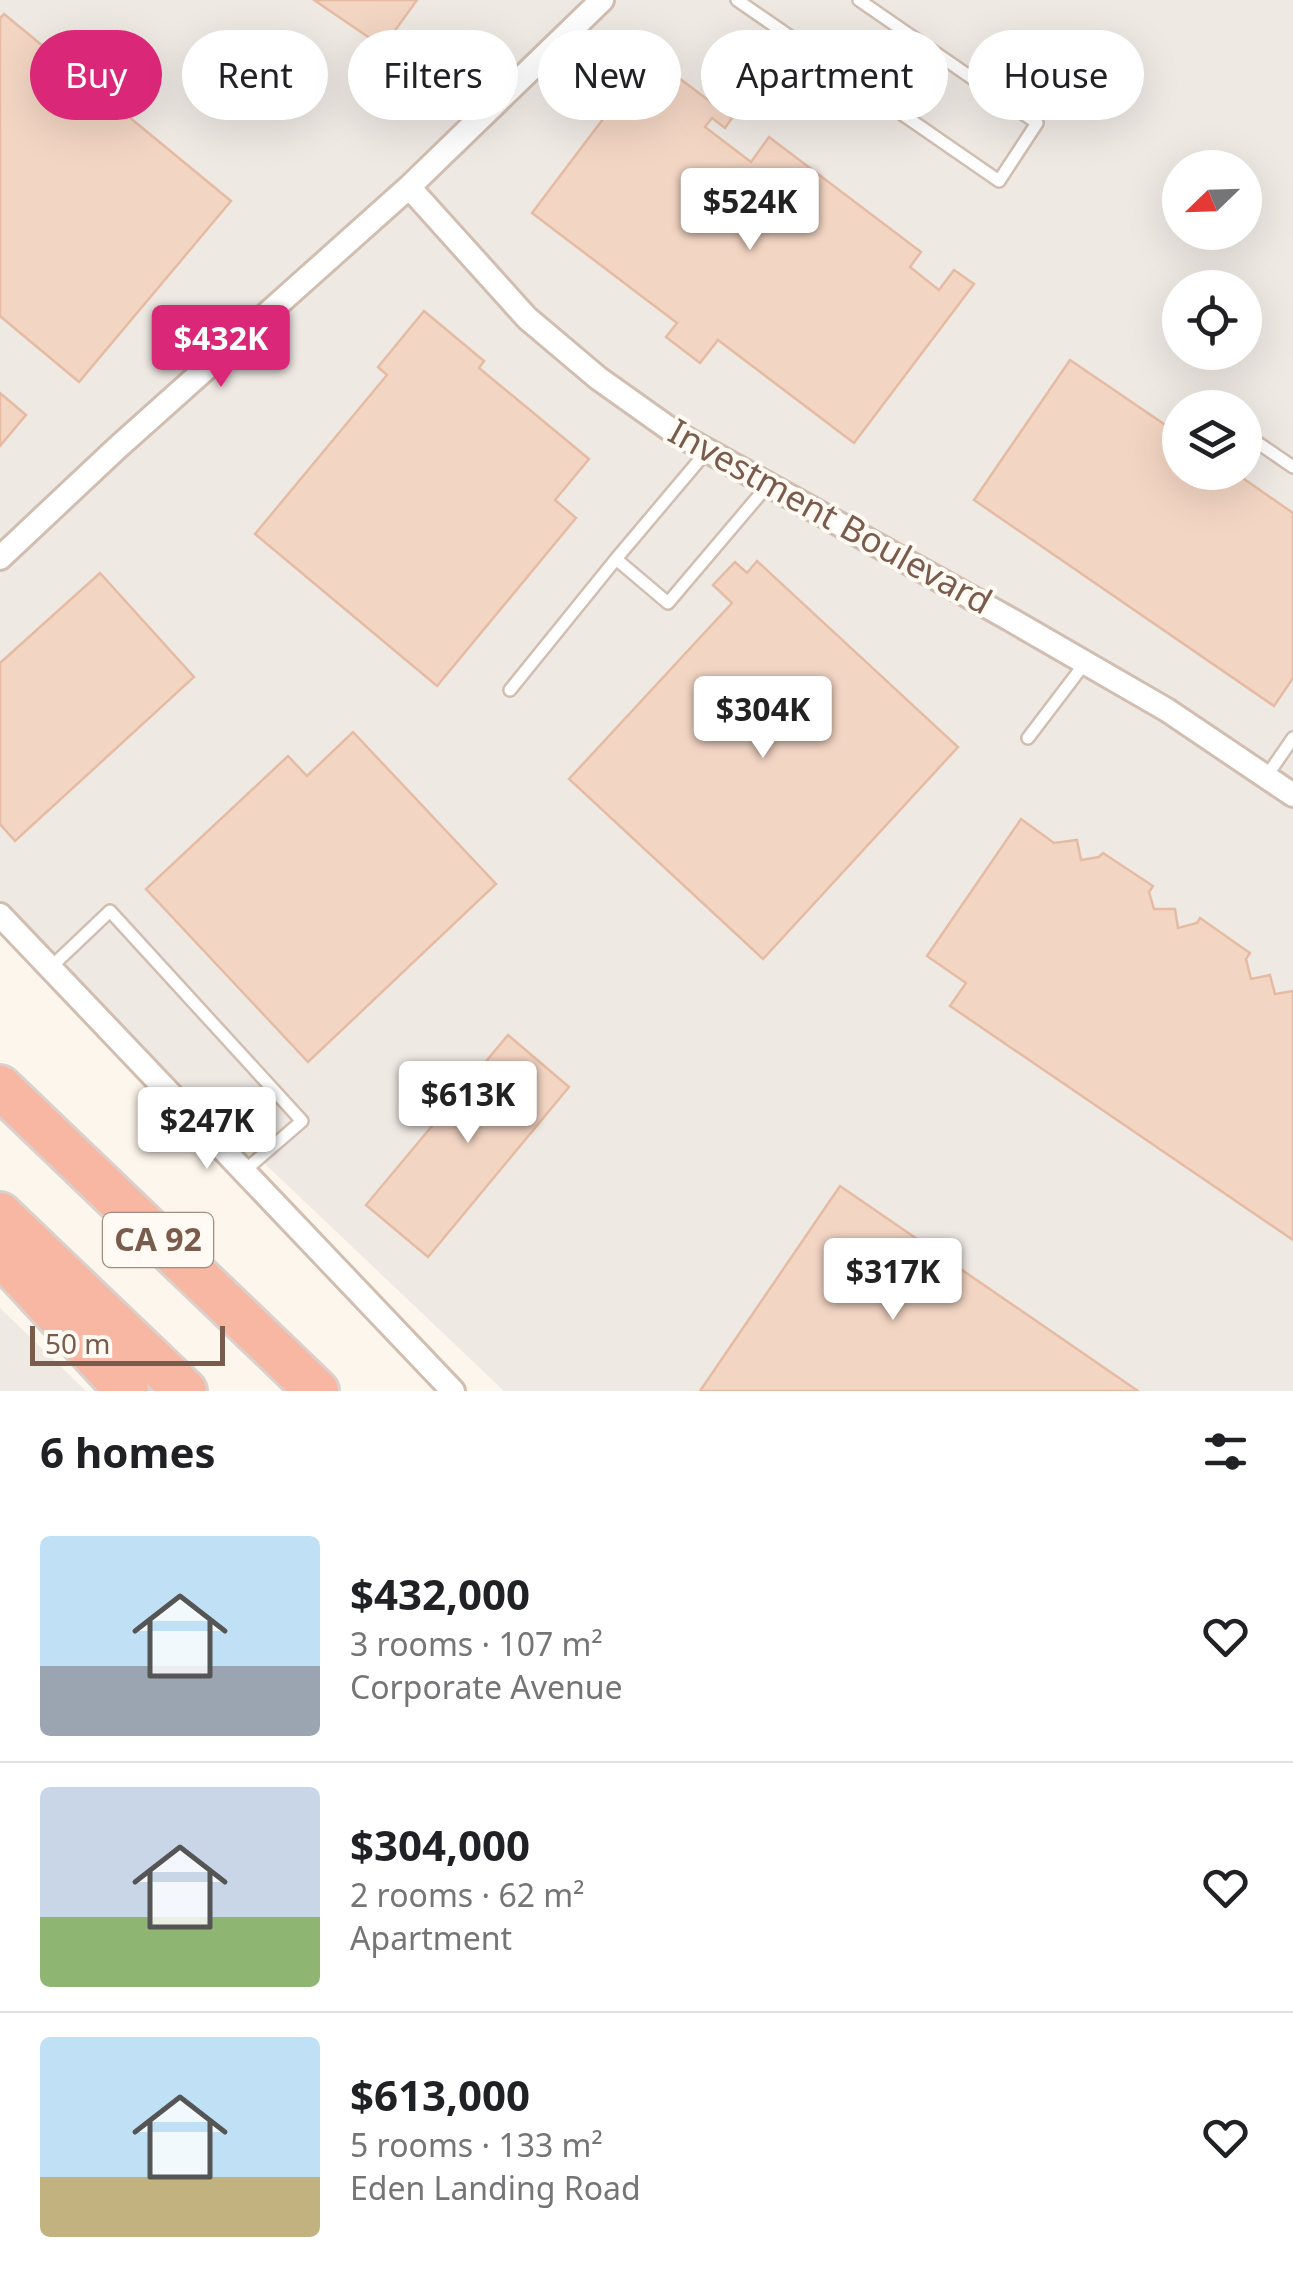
<!DOCTYPE html>
<html lang="en">
<head>
<meta charset="utf-8">
<style>
  :root { --surface:#fff; --page:#f6f6f6; --text:#202124; --muted:#757577; --line:#e0e0e0; --accent:#db2777 }
  body { margin:0; font-family:"Noto Sans",sans-serif; background:var(--page); color:var(--text); height:100vh; display:flex; flex-direction:column; font-size:38px; white-space:nowrap }
  * { box-sizing:border-box; margin:0 }
  p { font-size:32px; color:var(--muted) }
  .icon { flex:none; width:55px; height:55px; fill:none; stroke:currentColor; stroke-width:2; stroke-linecap:round; stroke-linejoin:round }
  .map { position:relative; height:1391px; overflow:hidden }
  .side { display:flex; flex-direction:column; background:var(--surface); flex:1 }
  .side>* { flex:none }
  .hud { position:absolute; left:30px; top:30px; width:1235px; height:90px; display:flex; gap:20px }
  .needle { width:65px; rotate:247deg }
  .tools { position:absolute; left:1162px; top:150px; display:grid; gap:20px }
  .tools a { display:grid; place-items:center; width:100px; height:100px; border-radius:50%; background:var(--surface); box-shadow:0 10px 40px #0002; font-size:50px }
  .scale { position:absolute; left:30px; bottom:25px; width:195px; box-sizing:border-box; padding-left:10px; border:5px solid #7a5c4d; border-top:0; font-size:28px; line-height:35px; white-space:nowrap; color:#7a5c4d; -webkit-text-stroke:8px #fffaf3; paint-order:stroke }
  .price { position:absolute; translate:-50% -85px; padding:0 22px; border-radius:10px; background:#fff; color:#222; font-size:32px; line-height:65px; filter:drop-shadow(0 2px 5px #0008) }
  .price::after { content:''; position:absolute; left:50%; top:60px; width:30px; height:22px; margin-left:-15px; background:inherit; clip-path:polygon(0 0,100% 0,50% 100%) }
  .price.current { background:var(--accent); color:#fff }
  ul { padding:0; list-style:none }
  li { display:flex; align-items:center; gap:30px; height:250px; padding:0 40px }
  li+li { border-top:2px solid var(--line) }
  li span { display:grid; place-items:center; flex:none; width:280px; height:200px; border-radius:10px; color:#555 }
  li>.icon { margin-inline-start:auto }
  span .icon { width:120px; height:120px; fill:#fffc; stroke-width:1 }
  li b { font-size:42px }
  h2 { display:flex; justify-content:space-between; align-items:center; height:120px; padding:0 40px; font-size:42px }
  .tag { padding:0 35px; border-radius:45px; background:var(--surface); box-shadow:0 10px 40px #0002; font-size:35px; line-height:90px }
  .tag.current { background:var(--accent); color:#fff }
  .map>svg:first-child { display:block }
</style>
</head>
<body>
<div class="map">
<svg width="1293" height="1391" viewBox="0 0 1293 1391">
  <rect width="100%" height="100%" fill="#fdf6ec"/>
  <!-- industrial -->
  <path fill="#efe9e4" fill-rule="evenodd" d="M0,0H1293V1391H504L0,912ZM1180,168H1245V232H1180ZM1180,288H1245V352H1180ZM1180,408H1245V472H1180Z
    M0,1308L86,1391H0Z"/>
  <!-- building -->
  <path fill="#f3d5c3" stroke="#e6bba3" stroke-width="2.5" d="M314,0H417L383,47Z
    M4,14L231,201L79,382L0,316V18Z
    M663,66L732,118L725,128L712,118L705,127L751,162L769,137L921,252L910,267L939,290L954,270L974,284L854,443L718,340L700,363L666,337L677,323L532,213L634,78L647,88Z
    M424,311L484,361L479,368L589,459L555,500L576,518L437,686L255,534L387,375L378,367Z
    M1070,360L1180,435V472H1234L1293,513V678L1274,706L974,500Z
    M0,393L26,415L0,446Z
    M757,561L958,747L763,959L569,779L732,603L713,585L735,562L747,573Z
    M100,573L194,677L15,841L0,824V663Z
    M353,732L496,884L308,1062L146,889L288,756L307,776Z
    M1021,819L1054,843L1077,840L1081,860L1099,857L1103,853L1153,886L1149,892L1154,909H1175L1178,928L1197,923L1200,918L1250,953L1246,959L1251,979L1270,975L1275,994L1293,991V1240L950,1006L966,983L927,956Z
    M508,1035L569,1087L428,1257L366,1205Z
    M840,1186L1138,1391H700Z"/>
  <g fill="none" stroke-linecap="round" stroke-linejoin="round">
    <defs>
      <path id="lane" d="M737,0L999,181L1037,123L859,0
        M1245,434L1293,467
        M707,451L616,559L668,603L768,485
        M510,690L616,559
        M1028,738L1085,663
        M1266,777L1293,738
        M50,968L110,911L302,1121L243,1172"/>
      <path id="street" d="M409,187L527,318L598,378L674,432L1006,617L1167,710L1293,795
        M0,558L117,448L409,187L602,0
        M0,915L453,1391"/>
      <path id="highway" d="M0,1087L317,1391
        M0,1214L185,1391
        M0,1253L127,1391"/>
    </defs>
    <!-- lane casing -->
    <use href="#lane" stroke="#d1beb0" stroke-width="16"/>
    <!-- street casing -->
    <use href="#street" stroke="#d1beb0" stroke-width="28"/>
    <!-- highway casing -->
    <use href="#highway" stroke="#dad1cd" stroke-width="48"/>
    <!-- lane -->
    <use href="#lane" stroke="#fff" stroke-width="11"/>
    <!-- street -->
    <use href="#street" stroke="#fff" stroke-width="22"/>
    <!-- highway -->
    <use href="#highway" stroke="#f7b7a3" stroke-width="42"/>
  </g>
  <g text-anchor="middle" stroke-width="8" stroke-linejoin="round" paint-order="stroke">
    <!-- shield labels -->
    <rect fill="#fffaf3" stroke="#a28b7f" stroke-width="2.5" x="103" y="1213" width="110" height="54" rx="8"/>
    <g font-size="32" font-weight="bold" fill="#7a5c4d">
      <text x="158" y="1251">CA 92</text>
    </g>
    <!-- street labels -->
    <g font-size="35" fill="#7a5c4d" stroke="#fffaf3">
      <text transform="translate(830 517) rotate(29)" y="12">Investment Boulevard</text>
    </g>
  </g>
</svg>
<div class="tools">
<a><svg class="needle" viewBox="-14 -14 28 28"><path d="M0-13l5 13h-10z" fill="#e53935"/><path d="M0 13l5-13h-10z" fill="#757577"/></svg></a>
<a><svg class="icon" aria-label="locate" viewBox="0 0 24 24"><circle cx="12" cy="12" r="6"/><path d="M12 2v4M12 18v4M2 12h4M18 12h4"/></svg></a>
<a><svg class="icon" aria-label="layers" viewBox="0 0 24 24"><path d="M12 4l9 5-9 5-9-5zM3 14l9 5 9-5"/></svg></a>
</div>
<div class="scale">50 m</div>
<b class="price" style="left:750px;top:253px">$524K</b>
<b class="price current" style="left:221px;top:390px">$432K</b>
<b class="price" style="left:763px;top:761px">$304K</b>
<b class="price" style="left:468px;top:1146px">$613K</b>
<b class="price" style="left:207px;top:1172px">$247K</b>
<b class="price" style="left:893px;top:1323px">$317K</b>
<div class="hud">
<a class="tag current">Buy</a>
<a class="tag">Rent</a>
<a class="tag">Filters</a>
<a class="tag">New</a>
<a class="tag">Apartment</a>
<a class="tag">House</a>
</div>
</div>
<section class="side">
<h2>6 homes<svg class="icon" aria-label="filters" viewBox="0 0 24 24"><path d="M4 7h16M4 17h16"/><circle cx="9" cy="7" r="2"/><circle cx="15" cy="17" r="2"/></svg></h2>
<ul>
<li><span style="background:linear-gradient(#bfe0f5 65%,#9aa5b1 0)"><svg class="icon" aria-label="home" viewBox="0 0 24 24"><path d="M3 11l9-7 9 7M6 9v11h12V9"/></svg></span><div><b>$432,000</b><p>3 rooms · 107 m²</p><p>Corporate Avenue</p></div><svg class="icon" aria-label="heart" viewBox="0 0 24 24"><path d="M12 20l-8-8c-3-5 5-10 8-4 3-6 11-1 8 4z"/></svg></li>
<li><span style="background:linear-gradient(#c9d6e8 65%,#8fb573 0)"><svg class="icon" aria-label="home" viewBox="0 0 24 24"><path d="M3 11l9-7 9 7M6 9v11h12V9"/></svg></span><div><b>$304,000</b><p>2 rooms · 62 m²</p><p>Apartment</p></div><svg class="icon" aria-label="heart" viewBox="0 0 24 24"><path d="M12 20l-8-8c-3-5 5-10 8-4 3-6 11-1 8 4z"/></svg></li>
<li><span style="background:linear-gradient(#bfe0f5 70%,#c2b280 0)"><svg class="icon" aria-label="home" viewBox="0 0 24 24"><path d="M3 11l9-7 9 7M6 9v11h12V9"/></svg></span><div><b>$613,000</b><p>5 rooms · 133 m²</p><p>Eden Landing Road</p></div><svg class="icon" aria-label="heart" viewBox="0 0 24 24"><path d="M12 20l-8-8c-3-5 5-10 8-4 3-6 11-1 8 4z"/></svg></li>
</ul>
</section>
</body>
</html>
